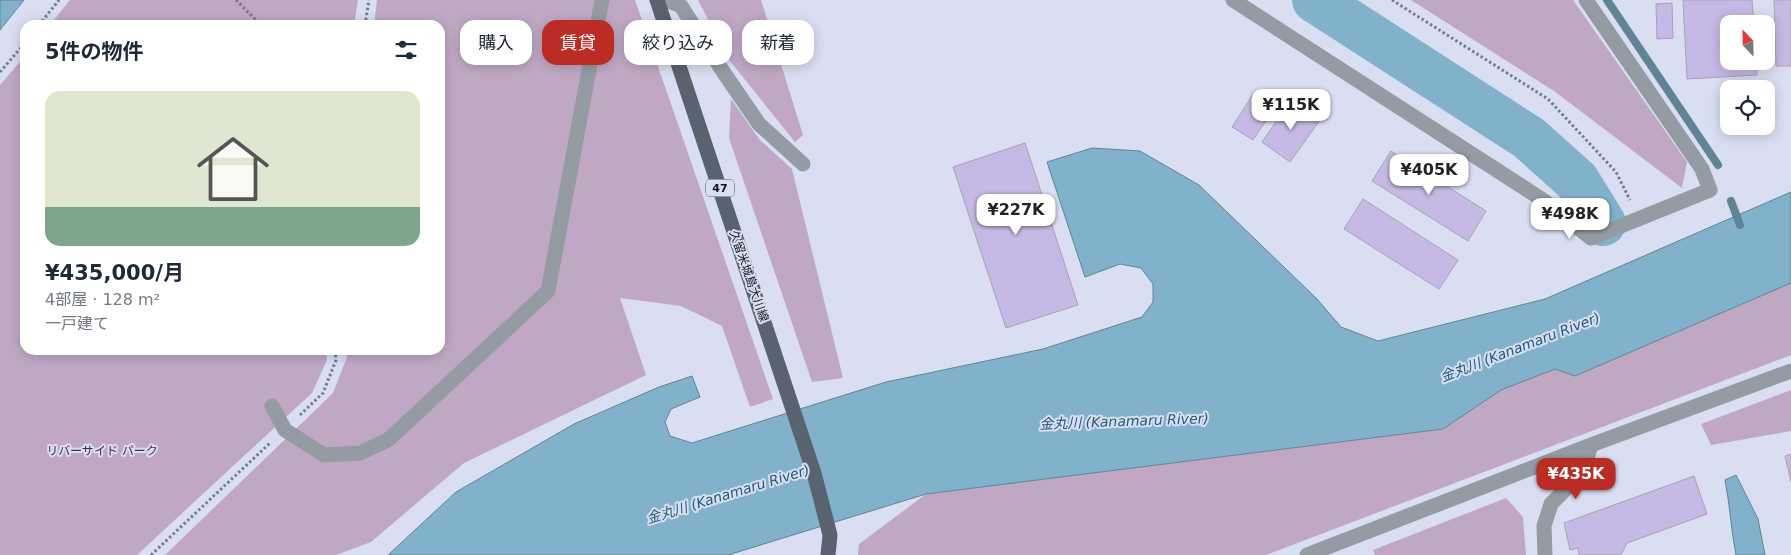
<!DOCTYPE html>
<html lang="ja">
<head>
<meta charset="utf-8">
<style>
  :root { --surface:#fff; --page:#f6f6f7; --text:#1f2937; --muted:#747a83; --accent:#ba2c24 }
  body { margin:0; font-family:"DejaVu Sans","Noto Sans JP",sans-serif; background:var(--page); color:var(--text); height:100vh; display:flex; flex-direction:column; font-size:19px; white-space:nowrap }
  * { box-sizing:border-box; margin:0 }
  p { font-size:16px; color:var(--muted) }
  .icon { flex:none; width:28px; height:28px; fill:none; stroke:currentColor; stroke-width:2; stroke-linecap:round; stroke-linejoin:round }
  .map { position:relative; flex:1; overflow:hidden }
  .sheet { position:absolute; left:20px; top:20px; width:425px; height:335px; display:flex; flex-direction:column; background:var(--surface); border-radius:15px; box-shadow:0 2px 12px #0003 }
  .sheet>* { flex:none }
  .hud { position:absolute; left:460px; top:20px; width:475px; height:45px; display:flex; gap:10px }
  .needle { width:32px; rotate:338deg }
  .fabs { position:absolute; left:1720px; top:15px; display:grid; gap:10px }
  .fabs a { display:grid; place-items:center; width:55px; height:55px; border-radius:10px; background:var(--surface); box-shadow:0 2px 12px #0003; font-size:25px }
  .price { position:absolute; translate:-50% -42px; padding:0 11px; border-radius:10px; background:#fff; color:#222; font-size:16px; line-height:32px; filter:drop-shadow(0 1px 2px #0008) }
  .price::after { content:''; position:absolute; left:50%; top:30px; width:15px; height:11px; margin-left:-8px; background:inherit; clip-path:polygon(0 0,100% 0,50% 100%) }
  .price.selected { background:var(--accent); color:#fff }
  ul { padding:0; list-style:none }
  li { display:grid; align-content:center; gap:10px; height:265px; padding:0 25px }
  li span { display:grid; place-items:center; height:155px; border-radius:15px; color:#555 }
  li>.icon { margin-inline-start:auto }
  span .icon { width:90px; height:90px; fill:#fffc; stroke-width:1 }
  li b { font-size:21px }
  h2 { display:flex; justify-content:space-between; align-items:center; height:60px; padding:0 25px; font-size:21px }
  .tag { padding:0 18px; border-radius:15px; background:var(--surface); box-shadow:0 2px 12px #0003; font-size:18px; line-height:45px }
  .tag.selected { background:var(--accent); color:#fff }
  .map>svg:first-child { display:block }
</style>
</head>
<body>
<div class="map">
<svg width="1791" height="555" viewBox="0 0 1791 555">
  <rect width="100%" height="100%" fill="#d9def2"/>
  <!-- green -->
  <path fill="#c0a8c5" d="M70,0H358L354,25H50Z
    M377,0H635L773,399L750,407L722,326L681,306L620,298L646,375L464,463L371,542L336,555H165L333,393L347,357L346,350H440V25H374Z
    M698,0H761L803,135L795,142L730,61Z
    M1411,0H1573L1687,162L1682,188L1554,91Z
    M25,56V350H326L327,360L312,393L137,555H0V85Z
    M731,99L760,140L792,169L843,378L812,382L729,138Z
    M1791,283V355L1266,555H858L859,544L926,494L1443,429L1501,390L1555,369L1575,376Z
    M1791,390V431L1711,445L1701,424Z
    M1506,498L1523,517L1526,555H1375L1373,550Z"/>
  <!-- water -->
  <path fill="#82b2cb" stroke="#618396" d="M0,0H24L0,30Z
    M1092,148L1140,151L1199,185L1317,299L1341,327L1378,341L1545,299L1791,192V283L1575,376L1555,369L1501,390L1443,429L926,494L728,555H388L456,492L574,424L659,387L692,376L700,397L671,409L665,422L670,436L692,443L886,382L1043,349L1142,317L1153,302V284L1141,268L1120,264L1085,277L1047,162Z
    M1736,475L1758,519L1765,555H1736C1731,530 1730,505 1725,480Z"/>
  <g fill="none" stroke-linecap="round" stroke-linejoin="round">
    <!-- stream -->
    <path stroke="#618396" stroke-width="8" d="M1607,0L1718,165
      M1731,201L1740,225"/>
    <!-- river -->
    <path stroke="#82b2cb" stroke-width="46" d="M1315,0L1529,138L1577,181L1603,223"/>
  </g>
  <!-- building -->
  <path fill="#c6b9e5" stroke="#a7a1b5" d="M1683,0H1752L1754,24H1729V61H1756L1757,75L1687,79Z
    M1774,0H1791V66H1776Z
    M1672,3L1673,38L1657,39L1656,4Z
    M1254,93L1275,107L1253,140L1232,127Z
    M1291,100L1320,120L1290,162L1262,142Z
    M1025,143L1078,305L1006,328L953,167Z
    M1391,151L1486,211L1468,241L1372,181Z
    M1363,199L1458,260L1439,289L1344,229Z
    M1791,454V482L1785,456Z
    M1694,476L1707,514L1627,543L1621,555H1579L1578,548L1570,550L1564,523Z"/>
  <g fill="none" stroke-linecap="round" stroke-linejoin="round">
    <!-- path -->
    <path stroke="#787b89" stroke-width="3" stroke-dasharray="2.5 2.5" stroke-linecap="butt" d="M236,0L261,25
      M1392,0L1548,99L1616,172L1630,200
      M39,25L59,0
      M365,25L369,0
      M0,72L25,43
      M300,415L323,393L336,360L335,350
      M151,555L270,443"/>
    <!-- minor -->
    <path stroke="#959ba3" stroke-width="15" d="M666,0L681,6L722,70L759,124L803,164
      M1233,0L1543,200L1591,238L1710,190L1702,169L1586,0
      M272,406L285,430L324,455L360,453L388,440L548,291L602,0
      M1307,555L1591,445L1791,371
      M1545,555L1544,526L1551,504L1583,471L1591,445"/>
    <!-- major -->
    <path stroke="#596370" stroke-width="15" d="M657,0L814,473L830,535L828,555"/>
  </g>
  <g text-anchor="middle" stroke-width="4" stroke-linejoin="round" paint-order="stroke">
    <!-- shield labels -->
    <rect fill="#d9def2" stroke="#4e515c" stroke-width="1" x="706" y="179.5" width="28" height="17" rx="4"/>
    <g font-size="11" font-weight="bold" fill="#13151c">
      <text x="720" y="192">47</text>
    </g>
    <!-- street labels -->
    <g font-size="12" fill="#13151c" stroke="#d9def2">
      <text transform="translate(749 276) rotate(71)" y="4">久留米城島大川線</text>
    </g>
    <!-- park labels -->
    <g font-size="12" fill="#512959" stroke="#d9def2">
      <text x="102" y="455">リバーサイド パーク</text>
    </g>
    <!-- water labels -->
    <g font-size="14" font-style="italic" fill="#205b76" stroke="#d9def2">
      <text transform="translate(1520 347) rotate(-21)" y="5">金丸川 (Kanamaru River)</text>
      <text transform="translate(1124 421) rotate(-2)" y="5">金丸川 (Kanamaru River)</text>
      <text transform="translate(728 494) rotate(-17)" y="5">金丸川 (Kanamaru River)</text>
    </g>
  </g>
</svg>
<div class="fabs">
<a><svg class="needle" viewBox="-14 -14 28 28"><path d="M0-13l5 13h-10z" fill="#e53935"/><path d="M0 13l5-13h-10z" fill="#747a83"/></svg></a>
<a><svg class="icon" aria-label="locate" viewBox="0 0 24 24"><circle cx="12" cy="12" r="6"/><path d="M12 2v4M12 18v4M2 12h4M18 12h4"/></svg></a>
</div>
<b class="price" style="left:1291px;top:131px">¥115K</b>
<b class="price" style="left:1429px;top:196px">¥405K</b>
<b class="price" style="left:1016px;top:236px">¥227K</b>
<b class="price" style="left:1570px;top:240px">¥498K</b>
<b class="price selected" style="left:1576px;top:500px">¥435K</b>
<div class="hud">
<a class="tag">購入</a>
<a class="tag selected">賃貸</a>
<a class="tag">絞り込み</a>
<a class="tag">新着</a>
</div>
<section class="sheet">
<h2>5件の物件<svg class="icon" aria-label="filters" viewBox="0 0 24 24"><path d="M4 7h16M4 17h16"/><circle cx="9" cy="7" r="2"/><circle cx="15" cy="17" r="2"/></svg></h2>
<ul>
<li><span style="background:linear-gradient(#dfe7d0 75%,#7fa58c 0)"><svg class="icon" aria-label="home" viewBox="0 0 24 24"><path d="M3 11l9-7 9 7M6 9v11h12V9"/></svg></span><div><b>¥435,000/月</b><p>4部屋 · 128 m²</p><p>一戸建て</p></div></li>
</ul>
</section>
</div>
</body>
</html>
